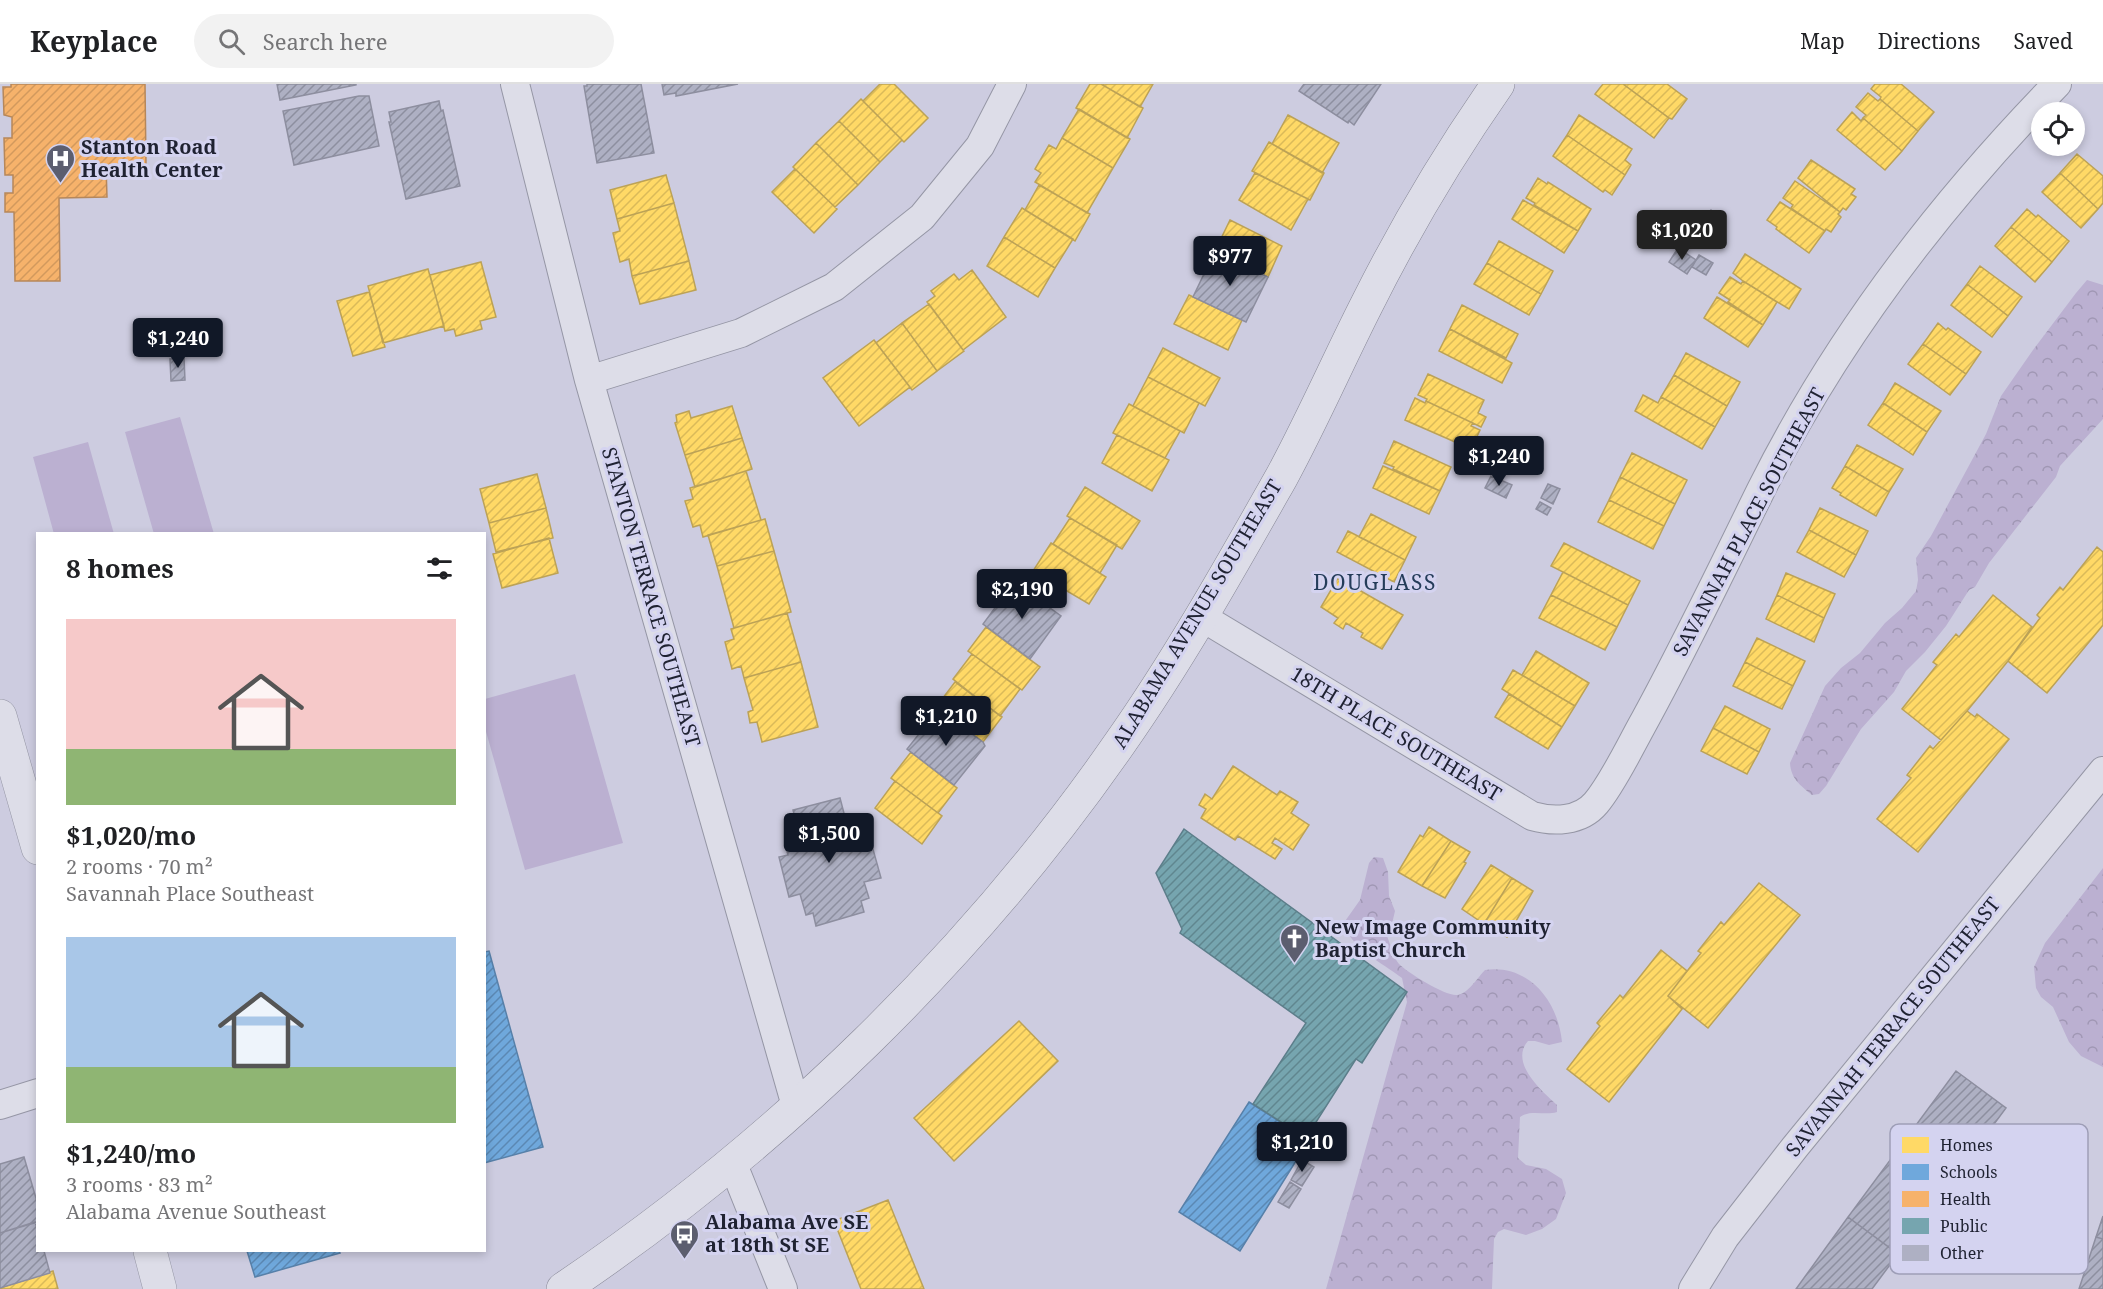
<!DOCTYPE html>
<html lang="en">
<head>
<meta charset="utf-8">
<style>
  :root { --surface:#fff; --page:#f2f2f2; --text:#202124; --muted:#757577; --line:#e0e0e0; --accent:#111827 }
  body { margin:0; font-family:"Noto Serif",serif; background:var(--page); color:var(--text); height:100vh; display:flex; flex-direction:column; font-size:22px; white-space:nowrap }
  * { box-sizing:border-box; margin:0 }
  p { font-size:20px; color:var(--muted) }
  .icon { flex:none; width:33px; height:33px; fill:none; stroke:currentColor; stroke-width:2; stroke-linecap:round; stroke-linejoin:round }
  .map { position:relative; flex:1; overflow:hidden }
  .details { position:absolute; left:36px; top:448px; width:450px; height:720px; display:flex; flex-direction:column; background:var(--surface); border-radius:0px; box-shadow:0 3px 9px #0003 }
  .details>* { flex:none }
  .fabs { position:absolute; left:2031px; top:18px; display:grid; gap:12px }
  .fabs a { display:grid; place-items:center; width:54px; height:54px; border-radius:50%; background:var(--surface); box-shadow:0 3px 9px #0003; font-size:30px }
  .price { position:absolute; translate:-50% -51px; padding:0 14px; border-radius:6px; background:var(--accent); color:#fff; font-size:20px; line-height:39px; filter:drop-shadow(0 2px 3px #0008) }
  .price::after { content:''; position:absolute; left:50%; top:36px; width:18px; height:14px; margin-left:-9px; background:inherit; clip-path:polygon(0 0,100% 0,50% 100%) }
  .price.selected { background:#222; color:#fff }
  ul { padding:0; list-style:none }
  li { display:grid; align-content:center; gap:12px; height:318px; padding:0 30px }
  li span { display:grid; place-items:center; height:186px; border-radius:0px; color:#555 }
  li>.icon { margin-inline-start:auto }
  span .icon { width:108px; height:108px; fill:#fffc; stroke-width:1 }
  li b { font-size:26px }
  h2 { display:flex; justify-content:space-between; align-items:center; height:72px; padding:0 30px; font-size:26px }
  header { display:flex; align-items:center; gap:36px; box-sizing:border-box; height:84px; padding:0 30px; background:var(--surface); border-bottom:2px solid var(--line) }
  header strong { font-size:28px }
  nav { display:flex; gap:33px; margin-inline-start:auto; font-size:21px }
  .search { width:420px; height:54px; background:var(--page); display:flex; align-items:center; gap:15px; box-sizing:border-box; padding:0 21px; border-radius:33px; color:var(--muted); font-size:22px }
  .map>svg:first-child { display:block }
</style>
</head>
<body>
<header>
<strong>Keyplace</strong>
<div class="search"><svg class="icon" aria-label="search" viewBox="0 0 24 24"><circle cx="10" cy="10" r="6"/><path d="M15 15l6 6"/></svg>Search here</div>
<nav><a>Map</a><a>Directions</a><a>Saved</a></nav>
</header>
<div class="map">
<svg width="2103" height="1205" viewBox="0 0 2103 1205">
  <defs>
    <pattern id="forest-crowns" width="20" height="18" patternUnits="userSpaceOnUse" patternTransform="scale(1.5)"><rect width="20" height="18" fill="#bbb0d1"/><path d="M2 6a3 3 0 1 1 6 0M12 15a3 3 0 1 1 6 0" fill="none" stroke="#a097b4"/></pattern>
    <pattern id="homes-hatch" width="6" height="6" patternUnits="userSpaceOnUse" patternTransform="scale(1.5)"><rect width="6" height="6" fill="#ffd966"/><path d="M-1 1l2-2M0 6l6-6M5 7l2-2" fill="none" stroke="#daba59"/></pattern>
    <pattern id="schools-hatch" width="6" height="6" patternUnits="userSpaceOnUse" patternTransform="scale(1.5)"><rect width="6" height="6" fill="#6fa8dc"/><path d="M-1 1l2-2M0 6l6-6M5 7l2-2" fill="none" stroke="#5b88b3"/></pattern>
    <pattern id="health-hatch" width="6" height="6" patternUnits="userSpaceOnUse" patternTransform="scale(1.5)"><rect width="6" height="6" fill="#f6b26b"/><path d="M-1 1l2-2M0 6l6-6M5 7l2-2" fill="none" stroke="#d2995d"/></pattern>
    <pattern id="public-hatch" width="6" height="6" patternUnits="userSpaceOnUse" patternTransform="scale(1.5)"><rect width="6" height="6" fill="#76a5af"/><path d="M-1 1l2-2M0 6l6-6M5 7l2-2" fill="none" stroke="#60868f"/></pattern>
    <pattern id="building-hatch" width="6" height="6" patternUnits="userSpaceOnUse" patternTransform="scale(1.5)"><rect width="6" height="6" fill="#aeb0c3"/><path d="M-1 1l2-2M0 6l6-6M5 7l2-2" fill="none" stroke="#8d8f9f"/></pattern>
  </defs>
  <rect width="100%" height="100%" fill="#cdcce0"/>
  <!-- forest -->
  <path fill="url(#forest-crowns)" d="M2087,196L2103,201V335L2060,382L2056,393L1989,479L1975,503L1969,506L1946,542L1925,568L1906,587L1894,608L1861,645L1826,702L1819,710L1812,711C1800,701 1791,695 1790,679L1825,602L1841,584L1860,569L1885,539L1902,524L1916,507L1918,496L1916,474L1931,452L1986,350L2001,312L2033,266L2076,209Z
    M1374,773L1383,774L1388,788L1389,812L1395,827L1391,844L1386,850C1390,858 1393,873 1399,880C1408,889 1445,912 1457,911C1468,910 1478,893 1485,886C1529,880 1558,917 1562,958L1549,961L1535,957H1528C1509,979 1542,1007 1557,1021V1028C1545,1032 1531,1025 1520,1033L1518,1074L1526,1081L1546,1085L1562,1095L1566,1109L1556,1135L1542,1145L1526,1151L1504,1145L1498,1148L1494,1155L1492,1205H1326L1407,918L1402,894C1382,879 1352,864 1343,840L1360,816L1369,779Z
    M2103,784V983L2081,972L2069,958L2053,923L2041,913L2036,904L2034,883L2045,859Z"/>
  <!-- park -->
  <path fill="#bbb0d1" d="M180,333L214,450H154L125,348Z
    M88,358L114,450H54L33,373Z
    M575,590L623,759L525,786L485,644V615Z"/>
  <!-- homes -->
  <path fill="url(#homes-hatch)" stroke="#bca256" stroke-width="1.5" d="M880,0H894L928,34L904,58L863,17Z
    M1090,0H1101L1143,24L1127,54L1076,24Z
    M1101,0H1153L1140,23Z
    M1603,0H1623L1669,34L1654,54L1595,10Z
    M1623,0H1667L1687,15L1672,35L1669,34Z
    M1875,0H1901L1934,28L1918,47L1880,15L1881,13L1871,5Z
    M1868,9L1878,17L1880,15L1918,47L1902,67L1863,34L1866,31L1856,23Z
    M861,15L902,56L880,78L839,37Z
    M1079,25L1130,55L1113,84L1062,54Z
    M1852,28L1861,37L1863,34L1902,67L1885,86L1837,46Z
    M1288,31L1339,59L1322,89L1272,60Z
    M1579,31L1632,65L1625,76L1631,81L1625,91L1567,51Z
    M839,37L880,78L858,101L816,59Z
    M1567,51L1625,91L1612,111L1605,106L1603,108L1553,72Z
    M1062,54L1113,84L1087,129L1035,98L1041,89L1035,85L1049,61L1056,65Z
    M1269,58L1324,89L1310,116L1252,87Z
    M816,59L858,101L835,123L793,83Z
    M2077,70L2103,92V119L2098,125L2060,89Z
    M1811,76L1855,105L1851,110L1856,113L1846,126L1843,124L1840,128L1798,94Z
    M795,85L837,125L814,149L772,108Z
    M1255,89L1308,115L1291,146L1239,116Z
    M2060,89L2098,125L2081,144L2042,108Z
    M666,91L674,119L617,135L610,106Z
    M1538,94L1547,100L1548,98L1591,125L1578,147L1534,121L1535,119L1526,114Z
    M1795,97L1840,128L1838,130L1841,133L1831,148L1826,145L1825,147L1791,124L1793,121L1783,114Z
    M1039,101L1090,130L1075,157L1025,126Z
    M1523,116L1578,147L1564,169L1512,135Z
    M1780,118L1825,147L1809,169L1776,145L1777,143L1767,136Z
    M674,119L689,177L632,192L629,175L620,178L613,149L620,147L617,135Z
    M1022,124L1073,155L1055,184L1004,153Z
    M2027,125L2036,133L2038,131L2069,157L2052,178L2011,143Z
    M1230,136L1282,162L1268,193L1215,167Z
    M2011,143L2052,178L2035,198L1995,162Z
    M1004,153L1055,184L1038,213L987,182Z
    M1499,157L1553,187L1541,210L1487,179Z
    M1745,170L1801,205L1789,225L1743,197L1733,189Z
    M689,177L696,206L640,220L632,192Z
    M481,178L496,233L480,237L482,245L456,252L454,245L445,247L430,191Z
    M1487,179L1541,210L1529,231L1474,200Z
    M1980,182L2022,213L2008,232L1967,200Z
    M428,185L444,242L383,259L368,202Z
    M972,186L1006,233L963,266L927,218L935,212L931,207L954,190L959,196Z
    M1730,193L1741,200L1743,197L1777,218L1763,241L1728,218L1730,216L1719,209Z
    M1967,200L2008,232L1992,253L1951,221Z
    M369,208L385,263L353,272L337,217Z
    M1189,211L1242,236L1228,266L1174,240Z
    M1717,213L1763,241L1748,263L1704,234Z
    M929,220L964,267L937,287L902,239Z
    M1462,221L1518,250L1506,274L1450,245Z
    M902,239L937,287L912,306L876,259Z
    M1938,239L1946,246L1948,244L1981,268L1966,290L1923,260Z
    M1450,245L1512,279L1502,299L1439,267Z
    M874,256L910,303L859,342L823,294Z
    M1923,260L1966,290L1950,311L1908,280Z
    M1163,264L1220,294L1205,322L1148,293Z
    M1686,269L1740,298L1727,322L1674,291Z
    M1428,290L1484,316L1478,329L1486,333L1481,343L1426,317L1427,315L1418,311Z
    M1674,291L1727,322L1715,343L1661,313Z
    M1148,293L1199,319L1184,349L1133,322Z
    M1895,299L1941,327L1927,348L1883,319Z
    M1643,311L1658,319L1661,313L1715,343L1702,365L1635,327Z
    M1415,314L1425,319L1426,317L1473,339L1471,342L1480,346L1471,365L1405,336Z
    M1883,319L1927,348L1913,371L1868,341Z
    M1129,320L1180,347L1165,374L1113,349Z
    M732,322L742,354L685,371L675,339L677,338L676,331L689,327L691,334Z
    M1117,351L1169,376L1152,407L1102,379Z
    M742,354L752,385L695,403L685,371Z
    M1394,357L1451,383L1440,407L1393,385L1394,383L1384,379Z
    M1857,361L1903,385L1889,408L1845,382Z
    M1632,369L1687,396L1675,420L1620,393Z
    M1383,382L1440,407L1429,430L1373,404Z
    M1845,382L1889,408L1876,432L1840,411L1841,409L1832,404Z
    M746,387L761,436L703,453L700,441L693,443L685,417L693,415L690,404Z
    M537,390L546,424L489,439L480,405Z
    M1620,393L1675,420L1664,442L1609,416Z
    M1085,403L1140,437L1122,465L1067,432Z
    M1609,416L1664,442L1653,465L1598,438Z
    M546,424L553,454L496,468L489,439Z
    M1820,424L1868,447L1856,471L1809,446Z
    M1371,430L1416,453L1405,476L1359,453Z
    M1070,434L1117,461L1100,489L1053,460Z
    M765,435L774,467L717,482L708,451Z
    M1809,446L1856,471L1844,493L1797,468Z
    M1348,447L1405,476L1394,498L1337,468Z
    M549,454L558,489L502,504L493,470Z
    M1051,459L1106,493L1089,520L1033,487Z
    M1564,459L1640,497L1628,521L1551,482Z
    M2097,463L2103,468V541L2047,609L2008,577L2040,534L2037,531L2060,503L2063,506Z
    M774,467L791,528L734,544L717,482Z
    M1563,488L1628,521L1617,543L1551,511Z
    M1786,489L1835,510L1824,534L1777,511Z
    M1338,494L1403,531L1382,565L1361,553L1363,549L1346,539L1343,545L1334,539L1338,534L1321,523Z
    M1551,511L1617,543L1605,566L1539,534Z
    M1777,511L1824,534L1814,558L1766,535Z
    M1993,511L2032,543L2008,577L1967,627L1941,656L1902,625L1937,581L1933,578L1956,550L1959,553Z
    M787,529L801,578L744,594L741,582L732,585L725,558L734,555L731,545Z
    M986,543L1040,583L1022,606L968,567Z
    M1757,554L1805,577L1793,602L1745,578Z
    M1536,567L1589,599L1575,622L1522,591Z
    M972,570L1020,605L1000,632L953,595Z
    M801,578L818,643L762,658L757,638L750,639L748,628L753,626L744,594Z
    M1745,578L1793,602L1782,625L1733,602Z
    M1513,586L1575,622L1562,643L1502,605Z
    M955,598L1002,633L983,658L936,623Z
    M1509,610L1562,643L1548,665L1495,633Z
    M1725,622L1770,645L1759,668L1713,644Z
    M1967,627L1975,633L1977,630L2009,655L1918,768L1877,735L1911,694L1907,691L1930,662L1933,665Z
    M1713,644L1759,668L1747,690L1701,667Z
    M911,668L957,704L938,729L891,694Z
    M1233,682L1277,711L1280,707L1298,718L1291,729L1309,741L1293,766L1275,754L1272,759L1282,765L1275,775L1238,752L1235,756L1201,734L1206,725L1199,721L1205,710L1212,715Z
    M895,697L942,732L922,760L875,724Z
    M1429,743L1451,757L1422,802L1398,788L1420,751L1423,753Z
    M1451,757L1470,768L1464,778L1466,779L1445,814L1422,802Z
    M1491,781L1512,794L1484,840L1462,825Z
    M1512,794L1533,807L1507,853L1484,840Z
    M1759,799L1800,831L1708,944L1668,912L1701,869L1698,867L1721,838L1724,841Z
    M1661,866L1687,887L1668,912L1682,925L1609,1018L1567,985L1600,942L1597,939L1620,911L1623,914Z
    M1019,937L1058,977L954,1077L914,1034Z
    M888,1116L924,1205H861L834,1137Z
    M53,1187L58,1205H0V1204Z"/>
  <!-- schools -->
  <path fill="url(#schools-hatch)" stroke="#5780a9" stroke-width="1.5" d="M489,867L543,1063L484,1079V868Z
    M1249,1018L1309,1056L1240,1167L1179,1128Z
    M247,1167H339L340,1169L255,1193Z"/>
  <!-- health -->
  <path fill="url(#health-hatch)" stroke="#b6875a" stroke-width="1.5" d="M11,0H145L146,81L106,82L107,113L59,114L60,197H15L14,128H5V109H13V91H5L4,54H12V33L4,31L3,3H11Z"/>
  <!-- public -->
  <path fill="url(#public-hatch)" stroke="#5c7e8a" stroke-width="1.5" d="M1184,745L1407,908L1362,979L1356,975L1306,1054L1253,1020L1306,939L1180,849L1182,845L1156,789Z"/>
  <!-- building -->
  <path fill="url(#building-hatch)" stroke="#8d8e9f" stroke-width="1.5" d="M277,0H356V1L280,16Z
    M587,0H641L654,69L597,79L584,2H587Z
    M662,0H738L676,12V9L664,11Z
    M1304,0H1381L1354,41L1349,37L1348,39L1299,7Z
    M359,12H369L379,62L294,81L283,27Z
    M439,17L441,27L443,26L460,102L406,115L389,38H391L389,28Z
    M1711,126L1723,135L1715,147L1702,139Z
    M1678,164L1696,176L1687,190L1669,178Z
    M1215,167L1268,193L1246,238L1193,213Z
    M1699,171L1713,179L1706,191L1692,183Z
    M184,274L185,296L171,297L170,275Z
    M1491,392L1512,401L1506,414L1485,404Z
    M1548,400L1560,405L1553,420L1541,414Z
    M1540,418L1551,424L1547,431L1536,425Z
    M1014,498L1061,532L1030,575L983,540Z
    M938,626L983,658L985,662L954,701L907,665Z
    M840,714L851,756L869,751L881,794L864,798L869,814L861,817L864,828L816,842L813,829L806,831L800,810L789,813L779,773L788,771L786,764L802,760L793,726Z
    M1956,987L2006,1024L1952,1097L1902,1060Z
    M1902,1060L1952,1097L1898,1170L1848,1133Z
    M24,1073L38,1121V1138L0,1149V1080Z
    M1302,1076L1314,1083L1302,1102L1291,1096Z
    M1290,1098L1301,1105L1289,1124L1278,1118Z
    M2103,1132V1155L2096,1153Z
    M1848,1133L1898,1170L1872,1205H1796Z
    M35,1138L38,1147V1167H44L50,1189L0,1204V1149Z
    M2096,1153L2103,1155V1205H2079Z"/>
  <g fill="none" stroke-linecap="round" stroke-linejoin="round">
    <defs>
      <path id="minor" d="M515,0L589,296L796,1022
        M589,296L741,249L834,203L922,133L980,62L1012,0
        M1200,532L1532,732C1553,738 1580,738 1596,719C1612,700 1629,665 1641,643C1684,565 1722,485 1761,406C1836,255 1940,120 2057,0
        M0,1021L38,1009
        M732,1078L783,1205
        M1693,1205L1725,1153L1795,1063L2103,687"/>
      <path id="tertiary" d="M0,632L38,764
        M150,1167L160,1205"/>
      <path id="secondary" d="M563,1205C777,1061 973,871 1120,659C1179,575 1230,484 1281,394C1312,337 1338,277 1367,220C1405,144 1449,70 1498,0"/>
    </defs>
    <!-- minor casing -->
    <use href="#minor" stroke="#9596a5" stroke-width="30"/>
    <!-- tertiary casing -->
    <use href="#tertiary" stroke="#9596a5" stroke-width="34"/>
    <!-- secondary casing -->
    <use href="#secondary" stroke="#868695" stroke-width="34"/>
    <!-- minor -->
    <use href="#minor" stroke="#dddde8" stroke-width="28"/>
    <!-- tertiary -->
    <use href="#tertiary" stroke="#dddde8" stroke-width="33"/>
    <!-- secondary -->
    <use href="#secondary" stroke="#dddde8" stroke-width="33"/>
  </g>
  <!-- icons -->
  <defs>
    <symbol id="hospital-pin" viewBox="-11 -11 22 30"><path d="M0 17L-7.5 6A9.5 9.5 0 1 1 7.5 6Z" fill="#5c5e6f" stroke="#d4d3f0"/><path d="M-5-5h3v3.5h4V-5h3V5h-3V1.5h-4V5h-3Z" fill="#fff"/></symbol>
    <symbol id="church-pin" viewBox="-11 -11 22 30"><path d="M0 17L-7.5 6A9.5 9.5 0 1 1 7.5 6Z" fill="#5c5e6f" stroke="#d4d3f0"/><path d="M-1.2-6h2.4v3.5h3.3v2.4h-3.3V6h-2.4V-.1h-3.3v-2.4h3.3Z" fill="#fff"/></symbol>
    <symbol id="bus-pin" viewBox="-11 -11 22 30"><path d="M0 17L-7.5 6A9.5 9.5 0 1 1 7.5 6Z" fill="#5c5e6f" stroke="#d4d3f0"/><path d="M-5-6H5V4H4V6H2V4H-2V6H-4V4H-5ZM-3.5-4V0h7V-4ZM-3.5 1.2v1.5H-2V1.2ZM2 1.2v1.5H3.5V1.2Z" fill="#fff"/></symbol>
  </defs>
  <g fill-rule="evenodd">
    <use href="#hospital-pin" x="44" y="58" width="33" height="45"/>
    <use href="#church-pin" x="1278" y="838" width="33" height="45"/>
    <use href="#bus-pin" x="668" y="1134" width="33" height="45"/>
  </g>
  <g text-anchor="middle" stroke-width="6" stroke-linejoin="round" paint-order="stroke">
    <!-- poi labels -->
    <g font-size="20" font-weight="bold" fill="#1f2232" stroke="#d4d3f0" text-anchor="start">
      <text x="81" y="70">Stanton Road<tspan x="81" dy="23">Health Center</tspan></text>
      <text x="1315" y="850">New Image Community<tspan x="1315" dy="23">Baptist Church</tspan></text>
      <text x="705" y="1145">Alabama Ave SE<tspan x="705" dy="23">at 18th St SE</tspan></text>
    </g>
    <!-- street labels -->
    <g font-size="20" fill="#1f2232" stroke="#d4d3f0">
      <text transform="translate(1749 438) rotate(-62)" y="7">SAVANNAH PLACE SOUTHEAST</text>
      <text transform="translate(651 513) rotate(74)" y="7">STANTON TERRACE SOUTHEAST</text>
      <text transform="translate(1197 530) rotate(-59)" y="7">ALABAMA AVENUE SOUTHEAST</text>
      <text transform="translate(1396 650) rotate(31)" y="7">18TH PLACE SOUTHEAST</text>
      <text transform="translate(1893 943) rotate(-51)" y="7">SAVANNAH TERRACE SOUTHEAST</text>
    </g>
    <!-- neighbourhood labels -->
    <g font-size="21" letter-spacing="1.5" fill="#243c59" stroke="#d4d3f0">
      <text x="1375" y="506">DOUGLASS</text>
    </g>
  </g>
  <!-- legend -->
  <rect x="1890" y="1040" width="198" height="150" rx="9" fill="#d4d3f0" stroke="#9e9eb7" stroke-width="1.5"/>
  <rect x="1902" y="1053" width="27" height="16" fill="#ffd966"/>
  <rect x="1902" y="1080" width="27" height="16" fill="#6fa8dc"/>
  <rect x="1902" y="1107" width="27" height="16" fill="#f6b26b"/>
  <rect x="1902" y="1134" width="27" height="16" fill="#76a5af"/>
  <rect x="1902" y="1161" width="27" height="16" fill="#aeb0c3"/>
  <g font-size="16" fill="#1f2232">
    <text x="1940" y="1067">Homes</text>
    <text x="1940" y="1094">Schools</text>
    <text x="1940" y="1121">Health</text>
    <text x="1940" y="1148">Public</text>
    <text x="1940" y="1175">Other</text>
  </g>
</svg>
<div class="fabs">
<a><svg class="icon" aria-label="locate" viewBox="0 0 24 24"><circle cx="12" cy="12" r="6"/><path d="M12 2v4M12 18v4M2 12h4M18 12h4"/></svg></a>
</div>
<b class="price selected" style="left:1682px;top:177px">$1,020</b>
<b class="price" style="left:1230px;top:203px">$977</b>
<b class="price" style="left:178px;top:285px">$1,240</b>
<b class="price" style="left:1499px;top:403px">$1,240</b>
<b class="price" style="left:1022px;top:536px">$2,190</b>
<b class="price" style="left:946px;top:663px">$1,210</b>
<b class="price" style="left:829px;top:780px">$1,500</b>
<b class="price" style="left:1302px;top:1089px">$1,210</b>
<section class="details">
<h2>8 homes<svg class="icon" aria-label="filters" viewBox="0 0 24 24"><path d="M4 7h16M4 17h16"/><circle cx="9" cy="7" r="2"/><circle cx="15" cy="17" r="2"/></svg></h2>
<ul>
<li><span style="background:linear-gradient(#f6c9c9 70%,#8fb573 0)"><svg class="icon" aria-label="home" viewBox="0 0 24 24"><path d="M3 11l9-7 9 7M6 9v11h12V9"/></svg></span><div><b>$1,020/mo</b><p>2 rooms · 70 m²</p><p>Savannah Place Southeast</p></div></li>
<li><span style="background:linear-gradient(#a9c7e8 70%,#8fb573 0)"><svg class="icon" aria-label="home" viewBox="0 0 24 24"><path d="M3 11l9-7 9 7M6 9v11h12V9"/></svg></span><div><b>$1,240/mo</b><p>3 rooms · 83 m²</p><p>Alabama Avenue Southeast</p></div></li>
</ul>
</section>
</div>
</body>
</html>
